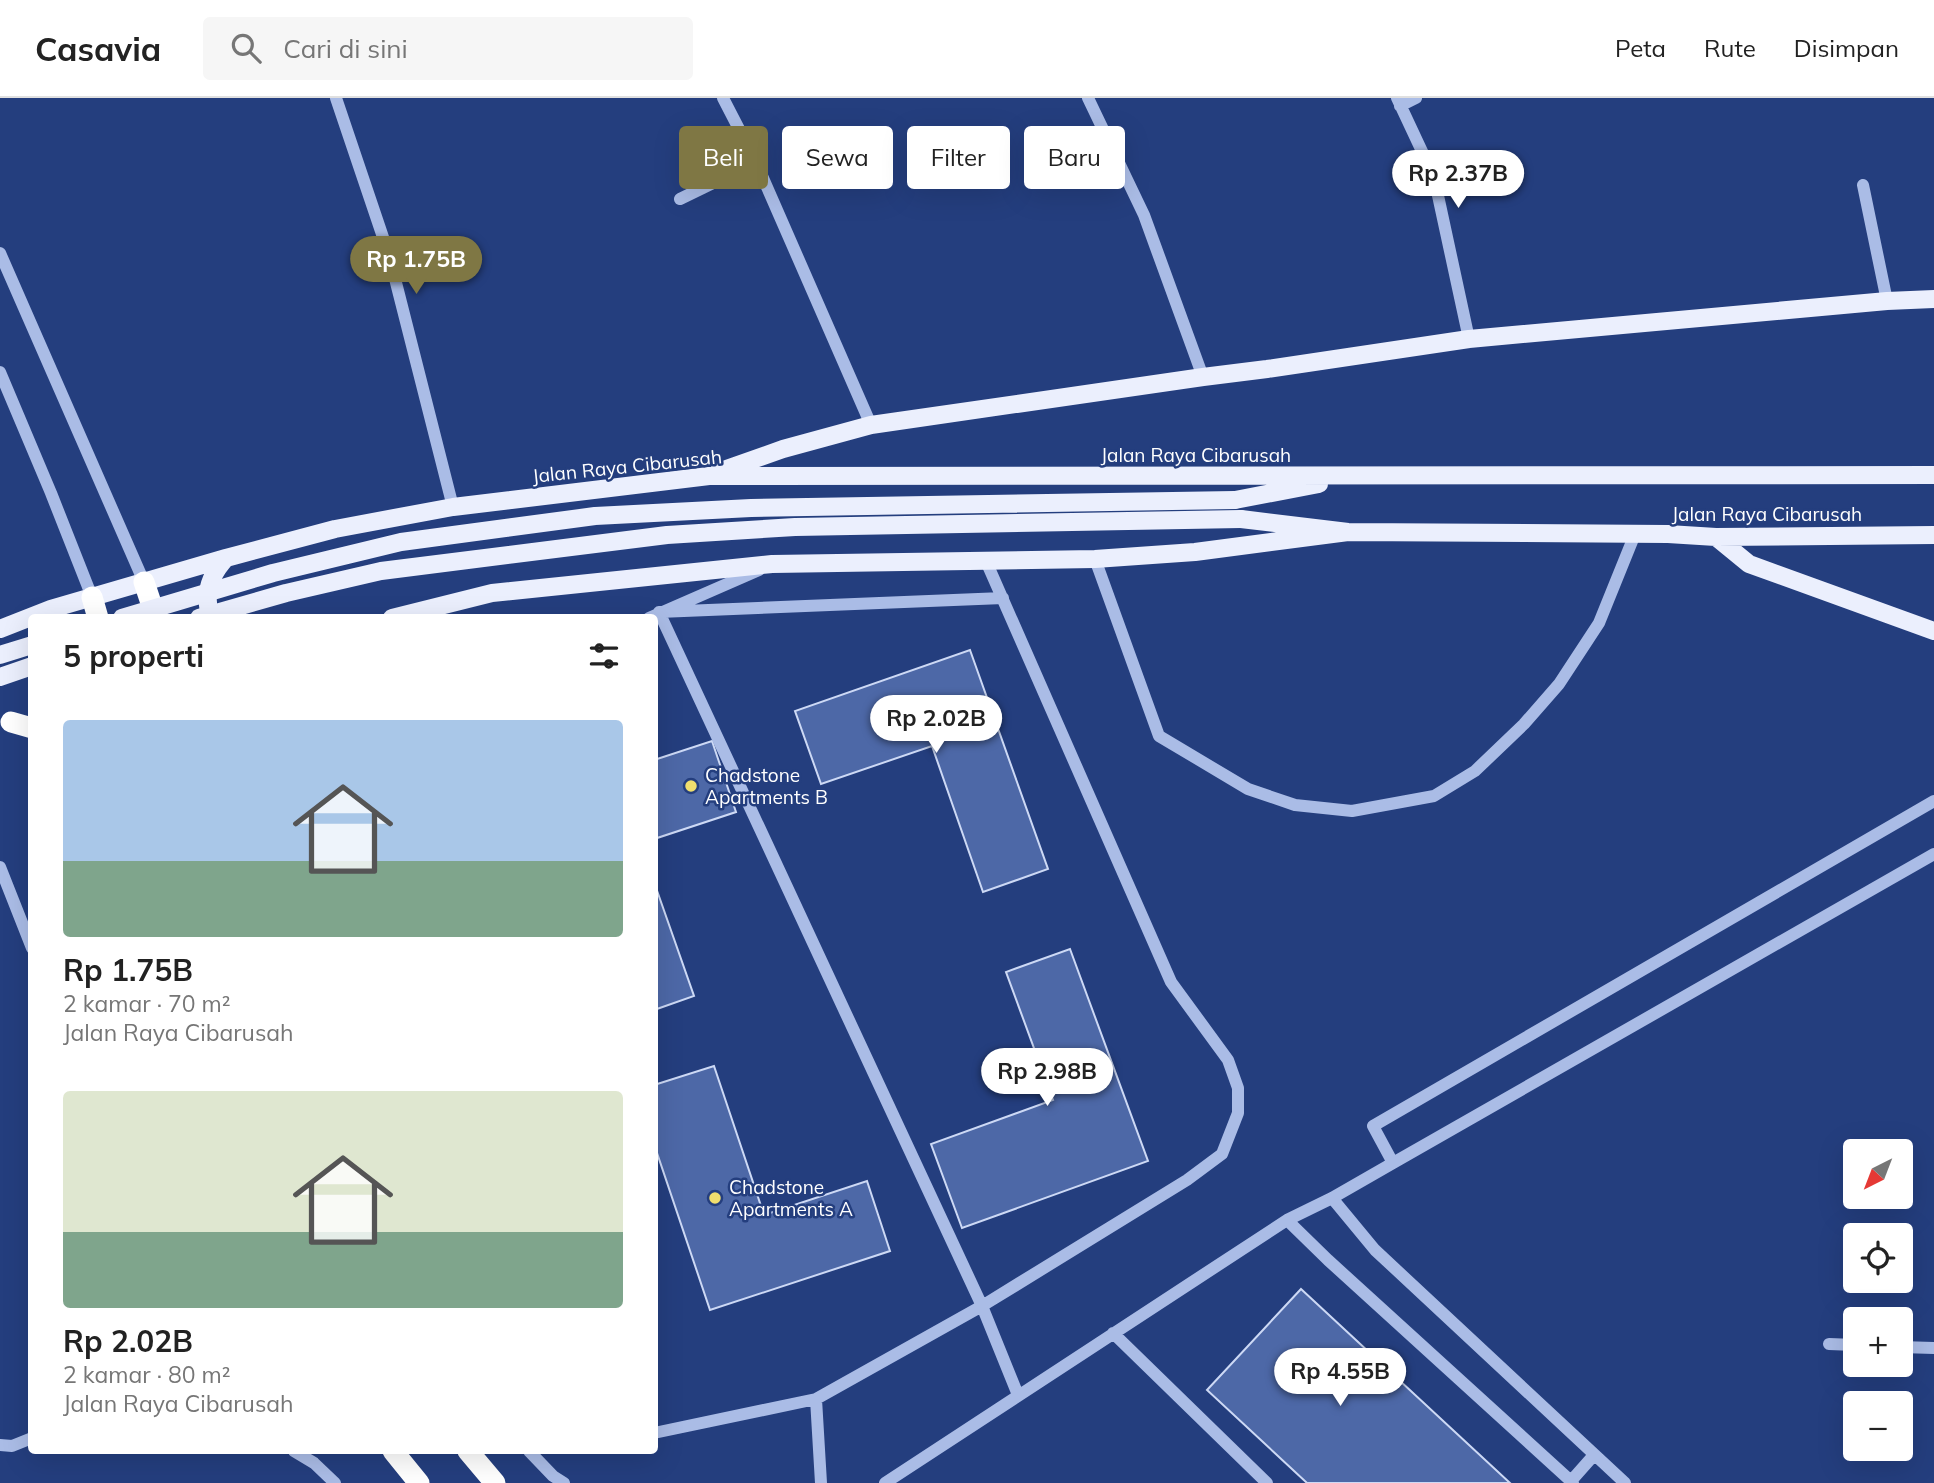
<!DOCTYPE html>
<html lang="id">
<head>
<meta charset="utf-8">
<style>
  :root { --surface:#fff; --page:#f6f6f6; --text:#222; --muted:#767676; --line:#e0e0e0; --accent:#7f7744 }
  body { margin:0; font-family:Mulish,sans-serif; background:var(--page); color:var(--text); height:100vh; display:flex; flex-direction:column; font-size:26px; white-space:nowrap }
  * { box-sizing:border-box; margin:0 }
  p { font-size:23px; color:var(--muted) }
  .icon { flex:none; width:38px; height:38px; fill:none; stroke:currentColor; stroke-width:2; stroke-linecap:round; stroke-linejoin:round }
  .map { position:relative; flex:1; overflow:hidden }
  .drawer { position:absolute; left:28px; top:516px; width:630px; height:840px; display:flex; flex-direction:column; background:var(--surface); border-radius:7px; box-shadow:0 7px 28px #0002 }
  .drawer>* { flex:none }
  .top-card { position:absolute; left:679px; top:28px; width:665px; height:63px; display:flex; gap:14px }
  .needle { width:46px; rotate:222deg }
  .fabs { position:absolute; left:1843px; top:1041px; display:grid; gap:14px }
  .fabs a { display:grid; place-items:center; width:70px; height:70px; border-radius:7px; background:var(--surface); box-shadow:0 7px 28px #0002; font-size:35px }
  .price { position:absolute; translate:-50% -60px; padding:0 16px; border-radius:24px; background:#fff; color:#222; font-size:23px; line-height:46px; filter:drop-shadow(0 2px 4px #0008) }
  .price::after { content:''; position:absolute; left:50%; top:42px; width:21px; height:16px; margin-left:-10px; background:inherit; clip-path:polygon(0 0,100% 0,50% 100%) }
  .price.on { background:var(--accent); color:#fff }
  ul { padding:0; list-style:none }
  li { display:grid; align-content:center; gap:14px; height:371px; padding:0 35px }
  li span { display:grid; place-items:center; height:217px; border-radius:7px; color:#555 }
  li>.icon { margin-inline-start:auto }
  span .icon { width:126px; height:126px; fill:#fffc; stroke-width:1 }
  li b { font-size:30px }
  h2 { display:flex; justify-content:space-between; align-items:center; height:84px; padding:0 35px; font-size:30px }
  .tag { padding:0 24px; border-radius:7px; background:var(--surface); box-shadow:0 7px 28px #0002; font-size:24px; line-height:63px }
  .tag.on { background:var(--accent); color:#fff }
  header { display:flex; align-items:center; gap:42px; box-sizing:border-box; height:98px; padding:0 35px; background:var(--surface); border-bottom:2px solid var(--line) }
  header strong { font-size:33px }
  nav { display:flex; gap:38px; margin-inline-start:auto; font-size:24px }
  .search { width:490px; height:63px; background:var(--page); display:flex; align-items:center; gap:18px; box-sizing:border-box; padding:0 24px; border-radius:7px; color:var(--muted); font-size:26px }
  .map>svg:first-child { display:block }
</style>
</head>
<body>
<header>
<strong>Casavia</strong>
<div class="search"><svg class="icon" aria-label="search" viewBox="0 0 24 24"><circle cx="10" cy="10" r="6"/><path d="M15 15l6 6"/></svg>Cari di sini</div>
<nav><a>Peta</a><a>Rute</a><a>Disimpan</a></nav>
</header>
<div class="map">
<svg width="1934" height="1385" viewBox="0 0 1934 1385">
  <rect width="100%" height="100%" fill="#243e7e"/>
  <!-- building -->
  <path fill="#4d68a7" stroke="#cdd9f5" stroke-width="2" d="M970,552L1048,771L983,794L932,648L821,686L795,613Z
    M712,643L736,714L654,741V662Z
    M654,784L694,898L654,912Z
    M1070,851L1148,1063L962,1130L931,1046L1053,1002L1006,874Z
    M714,968L764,1117L867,1083L890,1153L710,1212L654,1046V987Z
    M1301,1191L1510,1385H1307L1207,1292Z"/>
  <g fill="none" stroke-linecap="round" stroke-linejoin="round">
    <!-- minor -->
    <path stroke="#aabce6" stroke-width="12" d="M336,0L389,157L453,409
      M723,0L756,64L871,327
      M1088,0L1144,117L1203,279
      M1397,0L1434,79L1469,241
      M1400,8L1416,0
      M1863,87L1887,203
      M680,101L756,64
      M0,155L144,484
      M0,274L51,395L92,499
      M1095,461L1159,638L1248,691L1295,707L1352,713L1434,698L1475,673L1524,626L1559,586L1599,525L1635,436
      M1003,500L659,514L982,1208L1018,1297
      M649,520L759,472
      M0,769L32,850
      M1393,1065L1373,1028L1934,703
      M1332,1100L1375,1152L1625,1385
      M1287,1122L1328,1162L1573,1385
      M1113,1235L1267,1385
      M1829,1246L1855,1247
      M1900,1249L1934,1250
      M816,1301L821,1385
      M654,1335L816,1301L982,1208L1187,1082L1222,1056L1238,1015V990L1228,962L1171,884L986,463
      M0,1347L12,1348L32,1340
      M294,1353L314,1365L335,1385
      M529,1353L553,1378L564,1385
      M1571,1383L1594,1357
      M885,1385L1287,1122L1332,1100L1393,1065L1934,756"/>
    <!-- major -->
    <path stroke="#ebeffd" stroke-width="18" d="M718,374L783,351L871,327L1203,279L1267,271L1469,241L1887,203L1934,201
      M1235,402L1319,386
      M1241,421L1348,434L1668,436L1716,439L1934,437
      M1716,439L1749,466L1934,533
      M211,520C203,497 210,477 226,460
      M392,520L492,495L772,466L1095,461L1195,454L1348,434
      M0,531L51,511L226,460L335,431L453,409L709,378L1934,377
      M0,557L32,547
      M0,579L32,568"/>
    <!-- highway -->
    <path stroke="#fff" stroke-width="21" d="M144,484L156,520
      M92,499L98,520
      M11,624L32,630
      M393,1353L419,1385
      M468,1353L495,1385"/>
    <!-- major-bridge -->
    <path stroke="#ebeffd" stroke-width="18" d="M122,520L273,475L401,444L595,418L751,410L1235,402
      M199,520L286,495L381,473L667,437L795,429L1241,421"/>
  </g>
  <!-- markers -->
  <g fill="#f0de6e" stroke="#243e7e" stroke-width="2.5">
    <circle cx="691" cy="688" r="7"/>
    <circle cx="715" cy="1100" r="7"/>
  </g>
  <g text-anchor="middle" stroke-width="5" stroke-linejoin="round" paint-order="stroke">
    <!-- street labels -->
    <g font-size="19" fill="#fff" stroke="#243e7e">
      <text x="1196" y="364">Jalan Raya Cibarusah</text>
      <text transform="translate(627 368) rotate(-6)" y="7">Jalan Raya Cibarusah</text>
      <text x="1767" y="423">Jalan Raya Cibarusah</text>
    </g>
    <!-- poi labels -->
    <g font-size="19" fill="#fff" stroke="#243e7e" text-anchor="start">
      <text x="705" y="684">Chadstone<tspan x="705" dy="22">Apartments B</tspan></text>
      <text x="729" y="1096">Chadstone<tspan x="729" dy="22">Apartments A</tspan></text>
    </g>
  </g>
</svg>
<div class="fabs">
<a><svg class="needle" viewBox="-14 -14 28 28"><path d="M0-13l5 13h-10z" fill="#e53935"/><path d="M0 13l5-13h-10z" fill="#767676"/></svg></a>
<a><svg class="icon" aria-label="locate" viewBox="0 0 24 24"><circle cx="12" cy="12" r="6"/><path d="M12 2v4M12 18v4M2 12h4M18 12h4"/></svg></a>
<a>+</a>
<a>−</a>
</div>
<b class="price" style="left:1458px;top:112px">Rp 2.37B</b>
<b class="price on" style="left:416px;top:198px">Rp 1.75B</b>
<b class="price" style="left:936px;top:657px">Rp 2.02B</b>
<b class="price" style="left:1047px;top:1010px">Rp 2.98B</b>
<b class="price" style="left:1340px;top:1310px">Rp 4.55B</b>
<div class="top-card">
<a class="tag on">Beli</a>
<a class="tag">Sewa</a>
<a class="tag">Filter</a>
<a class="tag">Baru</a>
</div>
<section class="drawer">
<h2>5 properti<svg class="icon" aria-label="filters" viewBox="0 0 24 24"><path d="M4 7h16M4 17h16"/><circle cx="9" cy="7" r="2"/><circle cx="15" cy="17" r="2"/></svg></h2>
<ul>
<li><span style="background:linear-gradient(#a9c7e8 65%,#7fa58c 0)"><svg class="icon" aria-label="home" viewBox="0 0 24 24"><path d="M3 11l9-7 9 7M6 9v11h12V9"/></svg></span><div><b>Rp 1.75B</b><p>2 kamar · 70 m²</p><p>Jalan Raya Cibarusah</p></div></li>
<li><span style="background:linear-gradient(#dfe7d0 65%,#7fa58c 0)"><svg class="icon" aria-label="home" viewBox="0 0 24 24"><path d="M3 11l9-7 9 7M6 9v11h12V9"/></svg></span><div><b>Rp 2.02B</b><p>2 kamar · 80 m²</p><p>Jalan Raya Cibarusah</p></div></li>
</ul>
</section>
</div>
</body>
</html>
